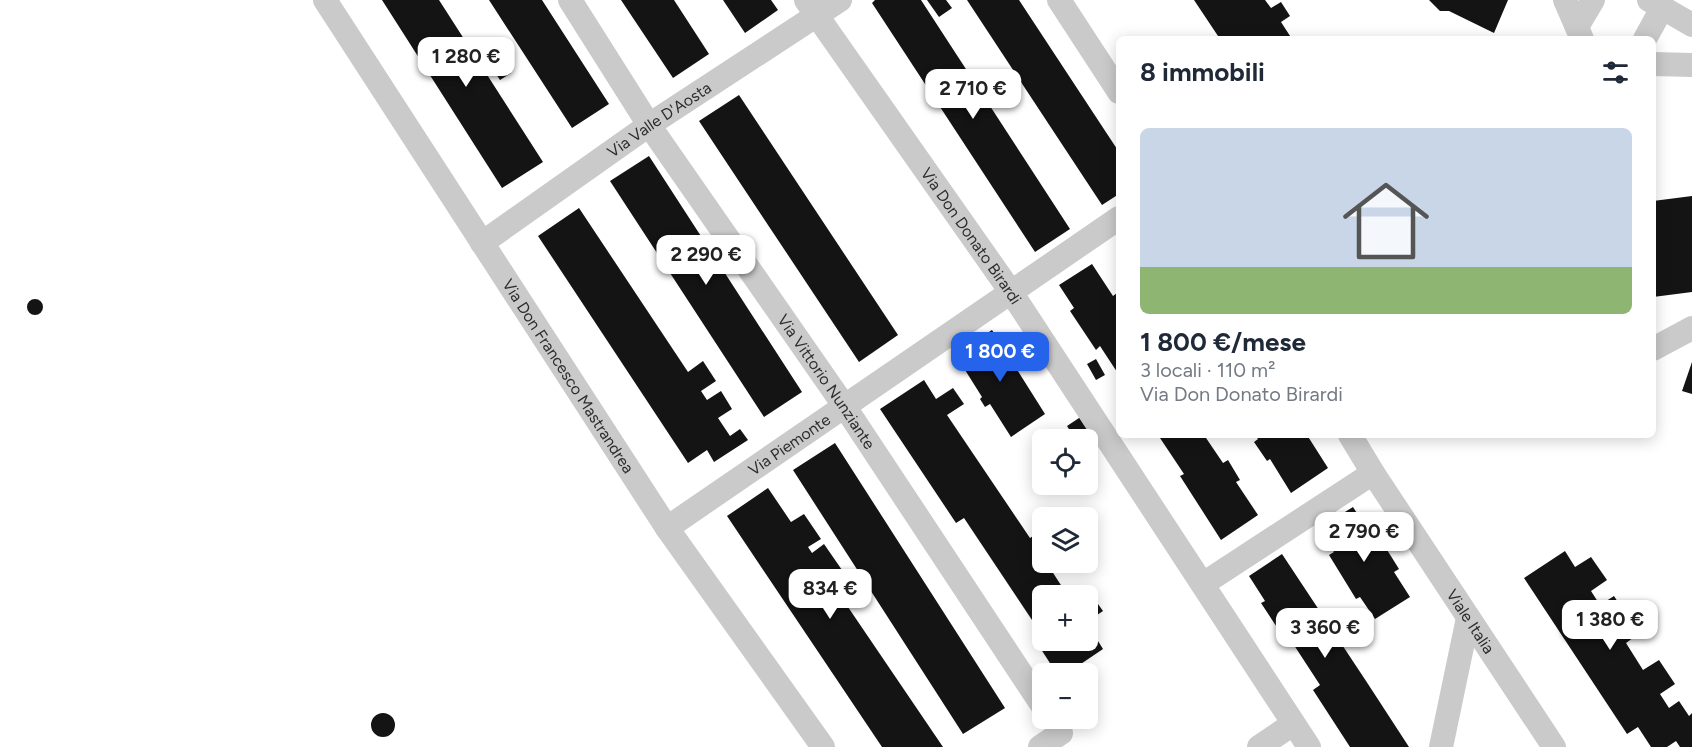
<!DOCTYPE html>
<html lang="it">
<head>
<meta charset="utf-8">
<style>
  :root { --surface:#fff; --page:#f2f2f3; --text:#1f2937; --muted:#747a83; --accent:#2563eb }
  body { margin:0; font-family:Figtree,sans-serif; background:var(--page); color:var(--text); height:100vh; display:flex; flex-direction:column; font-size:22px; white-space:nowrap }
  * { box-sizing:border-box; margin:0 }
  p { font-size:20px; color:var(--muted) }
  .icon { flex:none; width:33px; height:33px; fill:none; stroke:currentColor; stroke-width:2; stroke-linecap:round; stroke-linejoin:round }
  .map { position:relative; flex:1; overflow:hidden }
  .panel { position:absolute; left:1116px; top:36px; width:540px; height:402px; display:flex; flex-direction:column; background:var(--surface); border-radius:9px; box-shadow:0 3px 15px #0003 }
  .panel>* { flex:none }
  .fabs { position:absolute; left:1032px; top:429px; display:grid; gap:12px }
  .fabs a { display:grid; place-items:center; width:66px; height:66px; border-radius:9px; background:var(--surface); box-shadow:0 3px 15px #0003; font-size:30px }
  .price { position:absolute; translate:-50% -51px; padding:0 14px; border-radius:12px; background:#fff; color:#222; font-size:20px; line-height:39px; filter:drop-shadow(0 2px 3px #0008) }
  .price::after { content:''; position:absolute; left:50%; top:36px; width:18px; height:14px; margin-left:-9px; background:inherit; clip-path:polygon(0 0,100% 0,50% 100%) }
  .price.current { background:var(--accent); color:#fff }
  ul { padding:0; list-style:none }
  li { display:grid; align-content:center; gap:12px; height:318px; padding:0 24px }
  li span { display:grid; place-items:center; height:186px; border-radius:9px; color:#555 }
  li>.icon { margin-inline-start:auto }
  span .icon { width:108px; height:108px; fill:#fffc; stroke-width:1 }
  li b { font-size:26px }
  h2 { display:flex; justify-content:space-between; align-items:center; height:72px; padding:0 24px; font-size:26px }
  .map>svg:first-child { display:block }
</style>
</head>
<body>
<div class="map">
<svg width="1692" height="747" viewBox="0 0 1692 747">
  <rect width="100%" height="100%" fill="#fff"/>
  <!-- building -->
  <path fill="#141414" d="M382,0H439L543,162L502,188Z
    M489,0H542L609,104L572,128Z
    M621,0H674L709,54L673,78Z
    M723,0H771L778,10L745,33Z
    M875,0H921L1070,229L1035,252L872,3Z
    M927,0H946L952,8L939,17Z
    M967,0H1019L1119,152V194L1102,205Z
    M1194,0H1265L1271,8L1281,2L1290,16L1281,22L1292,39H1220Z
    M1429,0H1508L1494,33L1449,11H1440Z
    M489,39L511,73L500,80L494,71L492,73L475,47Z
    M739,95L898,335L859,362L699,121Z
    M649,156L802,392L764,417L610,181Z
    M1692,196V292L1653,297V201Z
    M579,208L688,372L703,361L716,381L701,391L707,400L721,391L732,409L718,418L730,436L740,429L748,440L714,462L707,450L688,463L538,236Z
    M1092,264L1113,296L1117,293L1119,297V375L1100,346L1096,350L1070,311L1074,308L1059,285Z
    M27 307a8 8 0 1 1 16 0a8 8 0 1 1-16 0Z
    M992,330L1045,414L1011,437L990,404L985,407L980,399L982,397L955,354Z
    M1096,359L1105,375L1096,380L1087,364Z
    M1692,362V394L1682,391Z
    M924,380L936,399L953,388L964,404L947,415L1030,538L1042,530V562H1046L1068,596H1042V635L964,518L956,523L880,409Z
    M1082,416L1092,432L1076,440L1067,426Z
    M1158,435H1204L1223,463L1228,460L1240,480L1236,482L1258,515L1221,540L1180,476L1184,474Z
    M1255,435H1307L1328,468L1291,493L1270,459L1267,461L1254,442L1258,439Z
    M835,443L1005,708L963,734L793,470Z
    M768,488L791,522L804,514L821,539L808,547L812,553L824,544L842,570L829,579L943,747H882L727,516Z
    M1353,507L1369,532L1374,529L1399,569L1394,572L1410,597L1375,619L1360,597L1356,599L1329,555L1334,552L1319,528Z
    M1565,551L1575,567L1591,557L1607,580L1591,591L1600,605L1614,596L1623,610L1626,609L1641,632L1626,643L1643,670L1659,660L1675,684L1660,694L1669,708L1679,701L1689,716L1692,713V747H1680L1676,741L1667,747H1651L1638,727L1627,734L1524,578Z
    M1282,554L1368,684L1409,747H1350L1313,690L1320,685L1290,639L1286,641L1261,603L1265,601L1249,576Z
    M1098,604L1103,611L1088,621V611Z
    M1088,625L1103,649L1066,674H1057L1037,643L1042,639L1088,640Z
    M371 725a12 12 0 1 1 24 0a12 12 0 1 1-24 0Z"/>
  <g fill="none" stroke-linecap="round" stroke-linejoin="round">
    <!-- minor -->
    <g stroke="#cacaca" stroke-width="24">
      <path id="s1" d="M325,0L667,528L823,747"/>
      <path id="s2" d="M570,0L649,125L845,407L1042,705"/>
      <path id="s3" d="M806,0L1011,292L1309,747"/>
      <path d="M1059,0L1119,92"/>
      <path d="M1565,0L1582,39"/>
      <path d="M1649,0L1692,25"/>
      <path d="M1577,27L1593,0"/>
      <path d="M1645,39L1662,8"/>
      <path d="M1653,64L1692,65"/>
      <path id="s4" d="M482,243L649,125L840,0"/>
      <path d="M1653,349L1692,328"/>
      <path id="s5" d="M1350,435L1373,473L1554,747"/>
      <path id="s6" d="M667,528L1119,218"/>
      <path d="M1203,584L1373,473"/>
      <path d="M1040,747L1061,733L1052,718"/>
      <path d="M1259,747L1293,724"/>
      <path d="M1441,747L1468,618"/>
    </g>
  </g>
  <g text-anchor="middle" stroke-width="6" stroke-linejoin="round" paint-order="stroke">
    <!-- street labels -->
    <g font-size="16" fill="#2d2d2d" stroke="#fff">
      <text dy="6" stroke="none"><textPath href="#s4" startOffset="216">Via Valle D'Aosta</textPath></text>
      <text dy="6" stroke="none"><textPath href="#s3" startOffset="288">Via Don Donato Birardi</textPath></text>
      <text dy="6" stroke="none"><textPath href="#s1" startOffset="448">Via Don Francesco Mastrandrea</textPath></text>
      <text dy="6" stroke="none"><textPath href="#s2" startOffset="460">Via Vittorio Nunziante</textPath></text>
      <text dy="6" stroke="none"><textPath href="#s6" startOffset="148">Via Piemonte</textPath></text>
      <text dy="6" stroke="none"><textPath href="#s5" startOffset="222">Viale Italia</textPath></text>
    </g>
  </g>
</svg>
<div class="fabs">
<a><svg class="icon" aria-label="locate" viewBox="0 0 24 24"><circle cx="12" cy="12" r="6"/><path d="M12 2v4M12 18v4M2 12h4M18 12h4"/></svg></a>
<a><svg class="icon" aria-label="layers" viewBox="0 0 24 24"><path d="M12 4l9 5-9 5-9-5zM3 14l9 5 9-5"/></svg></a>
<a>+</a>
<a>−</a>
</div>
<b class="price" style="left:466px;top:88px">1 280 €</b>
<b class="price" style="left:973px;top:120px">2 710 €</b>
<b class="price" style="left:706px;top:286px">2 290 €</b>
<b class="price current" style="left:1000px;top:383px">1 800 €</b>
<b class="price" style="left:1364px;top:563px">2 790 €</b>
<b class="price" style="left:830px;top:620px">834 €</b>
<b class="price" style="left:1610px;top:651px">1 380 €</b>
<b class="price" style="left:1325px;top:659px">3 360 €</b>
<section class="panel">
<h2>8 immobili<svg class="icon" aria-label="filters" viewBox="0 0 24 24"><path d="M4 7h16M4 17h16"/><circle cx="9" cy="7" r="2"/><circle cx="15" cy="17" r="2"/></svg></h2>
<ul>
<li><span style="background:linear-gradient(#c9d6e8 75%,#8fb573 0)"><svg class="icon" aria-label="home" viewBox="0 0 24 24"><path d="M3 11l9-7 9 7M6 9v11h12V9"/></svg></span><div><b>1 800 €/mese</b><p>3 locali · 110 m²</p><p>Via Don Donato Birardi</p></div></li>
</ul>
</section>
</div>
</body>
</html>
